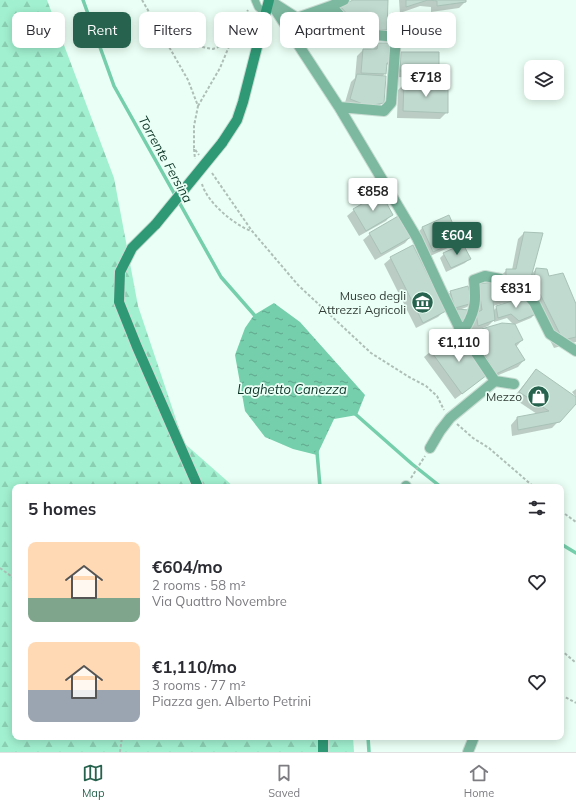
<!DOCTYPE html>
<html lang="en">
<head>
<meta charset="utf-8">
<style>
  :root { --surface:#fff; --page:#f2f2f3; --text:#2b2b33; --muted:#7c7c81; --line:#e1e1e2; --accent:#26624d }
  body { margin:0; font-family:Mulish,sans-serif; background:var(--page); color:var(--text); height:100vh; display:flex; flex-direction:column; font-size:15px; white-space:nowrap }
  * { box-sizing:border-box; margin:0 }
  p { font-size:13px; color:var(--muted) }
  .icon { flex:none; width:22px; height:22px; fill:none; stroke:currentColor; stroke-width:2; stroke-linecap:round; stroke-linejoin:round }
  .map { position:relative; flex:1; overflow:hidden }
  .details { position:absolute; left:12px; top:484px; width:552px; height:256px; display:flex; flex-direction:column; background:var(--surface); border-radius:8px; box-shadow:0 2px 10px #0003 }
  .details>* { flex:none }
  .hud { position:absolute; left:12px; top:12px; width:552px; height:36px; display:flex; gap:8px }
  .fabs { position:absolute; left:524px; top:60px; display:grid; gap:8px }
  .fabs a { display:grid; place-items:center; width:40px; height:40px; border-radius:8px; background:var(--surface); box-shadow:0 2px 10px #0003; font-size:20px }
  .price { position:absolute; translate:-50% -34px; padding:0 9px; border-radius:4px; background:#fff; color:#222; font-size:13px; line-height:26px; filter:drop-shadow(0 1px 2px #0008) }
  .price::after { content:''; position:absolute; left:50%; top:24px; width:12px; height:9px; margin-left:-6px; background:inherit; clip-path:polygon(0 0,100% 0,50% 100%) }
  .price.active { background:var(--accent); color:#fff }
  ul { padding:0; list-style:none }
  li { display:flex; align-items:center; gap:12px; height:100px; padding:0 16px }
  li span { display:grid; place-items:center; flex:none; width:112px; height:80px; border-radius:8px; color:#555 }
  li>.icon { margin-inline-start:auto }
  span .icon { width:48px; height:48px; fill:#fffc; stroke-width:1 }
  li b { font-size:17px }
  h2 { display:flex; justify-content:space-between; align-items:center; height:48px; padding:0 16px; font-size:17px }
  .chip { padding:0 14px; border-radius:8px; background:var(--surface); box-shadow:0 2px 10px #0003; font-size:14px; line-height:36px }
  .chip.active { background:var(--accent); color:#fff }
  .menu { display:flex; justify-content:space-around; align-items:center; height:56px; border-top:1px solid var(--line); background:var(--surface); font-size:11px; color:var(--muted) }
  .menu a { display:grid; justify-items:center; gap:2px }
  .menu .active { color:var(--accent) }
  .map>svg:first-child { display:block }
</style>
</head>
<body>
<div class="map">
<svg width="576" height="752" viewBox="0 0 576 752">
  <defs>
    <pattern id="forest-firs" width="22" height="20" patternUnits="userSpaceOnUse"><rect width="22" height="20" fill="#a1f0d0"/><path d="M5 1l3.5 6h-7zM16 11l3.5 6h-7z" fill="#8bcfb3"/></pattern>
    <pattern id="water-ripples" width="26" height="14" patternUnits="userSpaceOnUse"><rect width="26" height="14" fill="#75ceac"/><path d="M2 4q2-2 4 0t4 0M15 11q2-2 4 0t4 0" fill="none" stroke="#61a88d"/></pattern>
  </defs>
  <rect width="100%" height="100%" fill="#eafff5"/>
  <!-- forest -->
  <path fill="url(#forest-firs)" d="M0,0H47L114,178L138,306L184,443L234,487H15V737H353L354,752H0Z"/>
  <!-- water -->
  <path fill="url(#water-ripples)" d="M274,303L300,322L365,395L357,415L334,419L317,455L293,449L265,437L245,411L235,355L245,328L254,315Z"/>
  <!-- shadow -->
  <path fill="#0003" fill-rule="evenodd" d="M355,0H387L386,30L379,36L361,35L360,23L348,29L334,14L340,7Z
    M399,0H465V2L459,8L431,12V7L420,6L400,13V17L408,31L404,35H388V18L392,14H400Z
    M378,44L389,63L386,66L385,73L382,77L383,102L376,109L344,106L351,82L355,78L357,56L363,50H372Z
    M401,53L438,71L431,78L394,77L395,59Z
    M405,83L447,112L440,119L397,118L398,90Z
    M354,210L392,214L386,221L359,236L347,216Z
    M448,216L459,240L452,246L426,258L416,235L422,228Z
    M524,233L531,275L536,269L548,278L576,307V342L554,348L536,313L531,318L514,325L507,318L494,322V320L488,326L480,329V330L522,340L516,347L524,360L518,367L489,379L486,374L479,381L455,399L424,357L431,351L455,333L481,369L465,339L472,333L470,321L472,291L493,283L507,270H512L518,239ZM526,287L523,298L509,303L517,295L515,289ZM504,303V305L497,307L493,311V306Z
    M370,234L411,236L405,243L375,260L363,240Z
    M444,254L469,259L465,263L446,272L440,258Z
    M391,258L444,311L438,317L416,328L384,264Z
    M451,292L472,303L467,307L459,310L465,322H454L446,296Z
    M536,370L576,399V403L552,428L512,436L511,425L517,418L537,414L513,398Z
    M576,389V397L572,392Z"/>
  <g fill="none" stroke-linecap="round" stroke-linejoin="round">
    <!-- stream -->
    <path stroke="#75ceac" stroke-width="3.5" d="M83,0L114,86L221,277L257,318
      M353,412L412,464L441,487
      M317,452L320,487
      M561,544L576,553
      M368,737L369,752"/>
  </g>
  <!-- building -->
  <path fill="#c0dacf" stroke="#a9c2b7" d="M353,0H388L387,30L367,29L366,17L355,23L340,6Z
    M406,0H466V2L437,6V1L428,0L406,7Z
    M392,13H402L401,16H409V31H392Z
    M378,43H391L390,63H387L386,74L361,73L363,49H377Z
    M401,52H439V71H400Z
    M357,74L386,76L384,103L368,106L350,99Z
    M404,82L448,84V113L403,111Z
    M381,193L393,215L366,231L353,209Z
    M400,215L413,236L381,254L369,233Z
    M449,215L460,240L433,252L422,227Z
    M524,232L543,233L529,285L506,280V269H516Z
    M463,244L471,259L451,268L443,253Z
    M413,245L446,311L423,323L390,257Z
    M536,268L547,269L549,276L563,273L576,304V337L563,340L540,294L531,292Z
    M493,282L516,288L518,296L493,301L495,320L478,326L476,313L482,310L478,284Z
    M468,286L473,303L455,308L450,291Z
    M525,297L536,314L519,321L511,314L498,318L496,306Z
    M457,309L469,310L468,321L456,320Z
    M502,323L515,324L523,340L515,344L525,360L496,374L471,332Z
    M455,332L487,375L462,394L430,350Z
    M536,369L576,397V404L560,422L518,430L517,417L549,411L519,392Z"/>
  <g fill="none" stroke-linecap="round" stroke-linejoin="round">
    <defs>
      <path id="lane" d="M255,0L258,7L266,14"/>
      <path id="street" d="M269,0L339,107L417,238L441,290L460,329L495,381L514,384
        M272,2L297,18L331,6L344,0
        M331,6L356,33L396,37L391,103L384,111L339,107
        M460,329L467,325C476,309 476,298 474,280L485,276L500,279L520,287L534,302L550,334L576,351
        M430,448L440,431L450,418L495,381
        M406,487V486
        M468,752L474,737"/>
      <path id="secondary" d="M222,143L237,120L243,102L269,0
        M156,224L132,248L120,272L119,302L137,347L198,487
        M323,737V752"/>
    </defs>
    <!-- lane casing -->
    <use href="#lane" stroke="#c9dcd3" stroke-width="9"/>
    <!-- street casing -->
    <use href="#street" stroke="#c9dcd3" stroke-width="12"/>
    <!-- secondary casing -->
    <use href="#secondary" stroke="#c9dcd3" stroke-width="12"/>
    <!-- path -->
    <path stroke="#aebfb7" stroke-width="2" stroke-dasharray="3 2" stroke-linecap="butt" d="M142,0L152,17L169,34L186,44L213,49L230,43L248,10
      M152,17L188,80L198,106L194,126V148L199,155
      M198,106L220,68L230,44
      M194,149L195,159
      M212,173L252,231L298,285L371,353L409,377L426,386L437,396L444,410
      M202,184C207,202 233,224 251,231
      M457,424L473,438L489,448L534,487
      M411,478L425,456
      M561,511L576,522
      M0,568L15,579
      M561,650L576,663
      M561,696L567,698L576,703
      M120,752L122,737"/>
    <!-- lane -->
    <use href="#lane" stroke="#7db9a1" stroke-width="7"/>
    <!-- street -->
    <use href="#street" stroke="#7db9a1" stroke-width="10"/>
    <!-- secondary -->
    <use href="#secondary" stroke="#2f9976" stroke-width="10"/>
    <defs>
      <path id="secondary-bridge" d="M156,224L222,143"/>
    </defs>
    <!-- secondary-bridge casing -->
    <use href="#secondary-bridge" stroke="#c9dcd3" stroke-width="12" stroke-linecap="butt"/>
    <!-- secondary-bridge -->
    <use href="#secondary-bridge" stroke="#2f9976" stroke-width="10"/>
  </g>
  <!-- icons -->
  <defs>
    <symbol id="museum-disc" viewBox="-11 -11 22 22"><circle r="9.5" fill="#26624d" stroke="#eafff5"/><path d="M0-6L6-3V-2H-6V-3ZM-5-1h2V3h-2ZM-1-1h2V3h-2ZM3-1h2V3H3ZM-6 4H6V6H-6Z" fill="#fff"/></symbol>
    <symbol id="shop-disc" viewBox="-11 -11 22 22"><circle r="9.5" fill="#26624d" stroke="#eafff5"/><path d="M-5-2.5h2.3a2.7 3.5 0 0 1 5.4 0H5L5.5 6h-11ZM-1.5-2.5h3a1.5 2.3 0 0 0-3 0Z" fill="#fff"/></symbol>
  </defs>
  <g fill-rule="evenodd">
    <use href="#museum-disc" x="410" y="290" width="25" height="25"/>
    <use href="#shop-disc" x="526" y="384" width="25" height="25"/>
  </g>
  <g text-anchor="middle" stroke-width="3.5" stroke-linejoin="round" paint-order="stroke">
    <!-- poi labels -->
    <g font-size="12" fill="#323c37" stroke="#eafff5" text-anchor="end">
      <text x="406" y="300">Museo degli<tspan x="406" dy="14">Attrezzi Agricoli</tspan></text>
      <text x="522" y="401">Mezzo</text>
    </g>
    <!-- water labels -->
    <g font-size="13" font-style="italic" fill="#0a3426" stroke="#eafff5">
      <text transform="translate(166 159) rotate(61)" y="5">Torrente Fersina</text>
      <text x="292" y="394">Laghetto Canezza</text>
    </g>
  </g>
</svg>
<div class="fabs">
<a><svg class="icon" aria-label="layers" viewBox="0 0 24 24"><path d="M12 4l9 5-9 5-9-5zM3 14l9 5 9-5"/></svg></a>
</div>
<b class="price" style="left:426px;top:98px">€718</b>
<b class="price" style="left:373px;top:212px">€858</b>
<b class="price active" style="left:457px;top:256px">€604</b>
<b class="price" style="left:516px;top:309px">€831</b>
<b class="price" style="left:459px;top:363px">€1,110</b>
<div class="hud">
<a class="chip">Buy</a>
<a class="chip active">Rent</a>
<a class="chip">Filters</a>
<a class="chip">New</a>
<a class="chip">Apartment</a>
<a class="chip">House</a>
</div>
<section class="details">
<h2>5 homes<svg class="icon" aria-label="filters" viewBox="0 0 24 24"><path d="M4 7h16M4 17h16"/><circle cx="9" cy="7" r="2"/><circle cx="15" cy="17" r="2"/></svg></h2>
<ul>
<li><span style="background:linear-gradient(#ffd9b3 70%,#7fa58c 0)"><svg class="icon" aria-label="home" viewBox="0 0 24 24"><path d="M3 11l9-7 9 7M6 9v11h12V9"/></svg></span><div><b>€604/mo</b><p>2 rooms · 58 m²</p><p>Via Quattro Novembre</p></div><svg class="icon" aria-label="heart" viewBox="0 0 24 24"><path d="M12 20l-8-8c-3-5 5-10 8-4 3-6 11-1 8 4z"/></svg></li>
<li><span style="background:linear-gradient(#ffd9b3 60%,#9aa5b1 0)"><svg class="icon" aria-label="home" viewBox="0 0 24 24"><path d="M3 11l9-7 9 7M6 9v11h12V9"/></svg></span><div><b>€1,110/mo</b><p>3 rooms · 77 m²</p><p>Piazza gen. Alberto Petrini</p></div><svg class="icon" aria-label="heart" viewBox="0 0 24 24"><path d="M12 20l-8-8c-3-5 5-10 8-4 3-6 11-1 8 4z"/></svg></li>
</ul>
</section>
</div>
<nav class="menu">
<a class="active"><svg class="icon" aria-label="map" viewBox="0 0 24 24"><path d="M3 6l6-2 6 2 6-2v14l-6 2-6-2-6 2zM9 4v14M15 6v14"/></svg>Map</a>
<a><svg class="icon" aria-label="saved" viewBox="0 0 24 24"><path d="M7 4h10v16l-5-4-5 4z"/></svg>Saved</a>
<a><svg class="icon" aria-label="home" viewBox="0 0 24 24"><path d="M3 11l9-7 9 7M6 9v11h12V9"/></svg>Home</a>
</nav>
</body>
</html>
